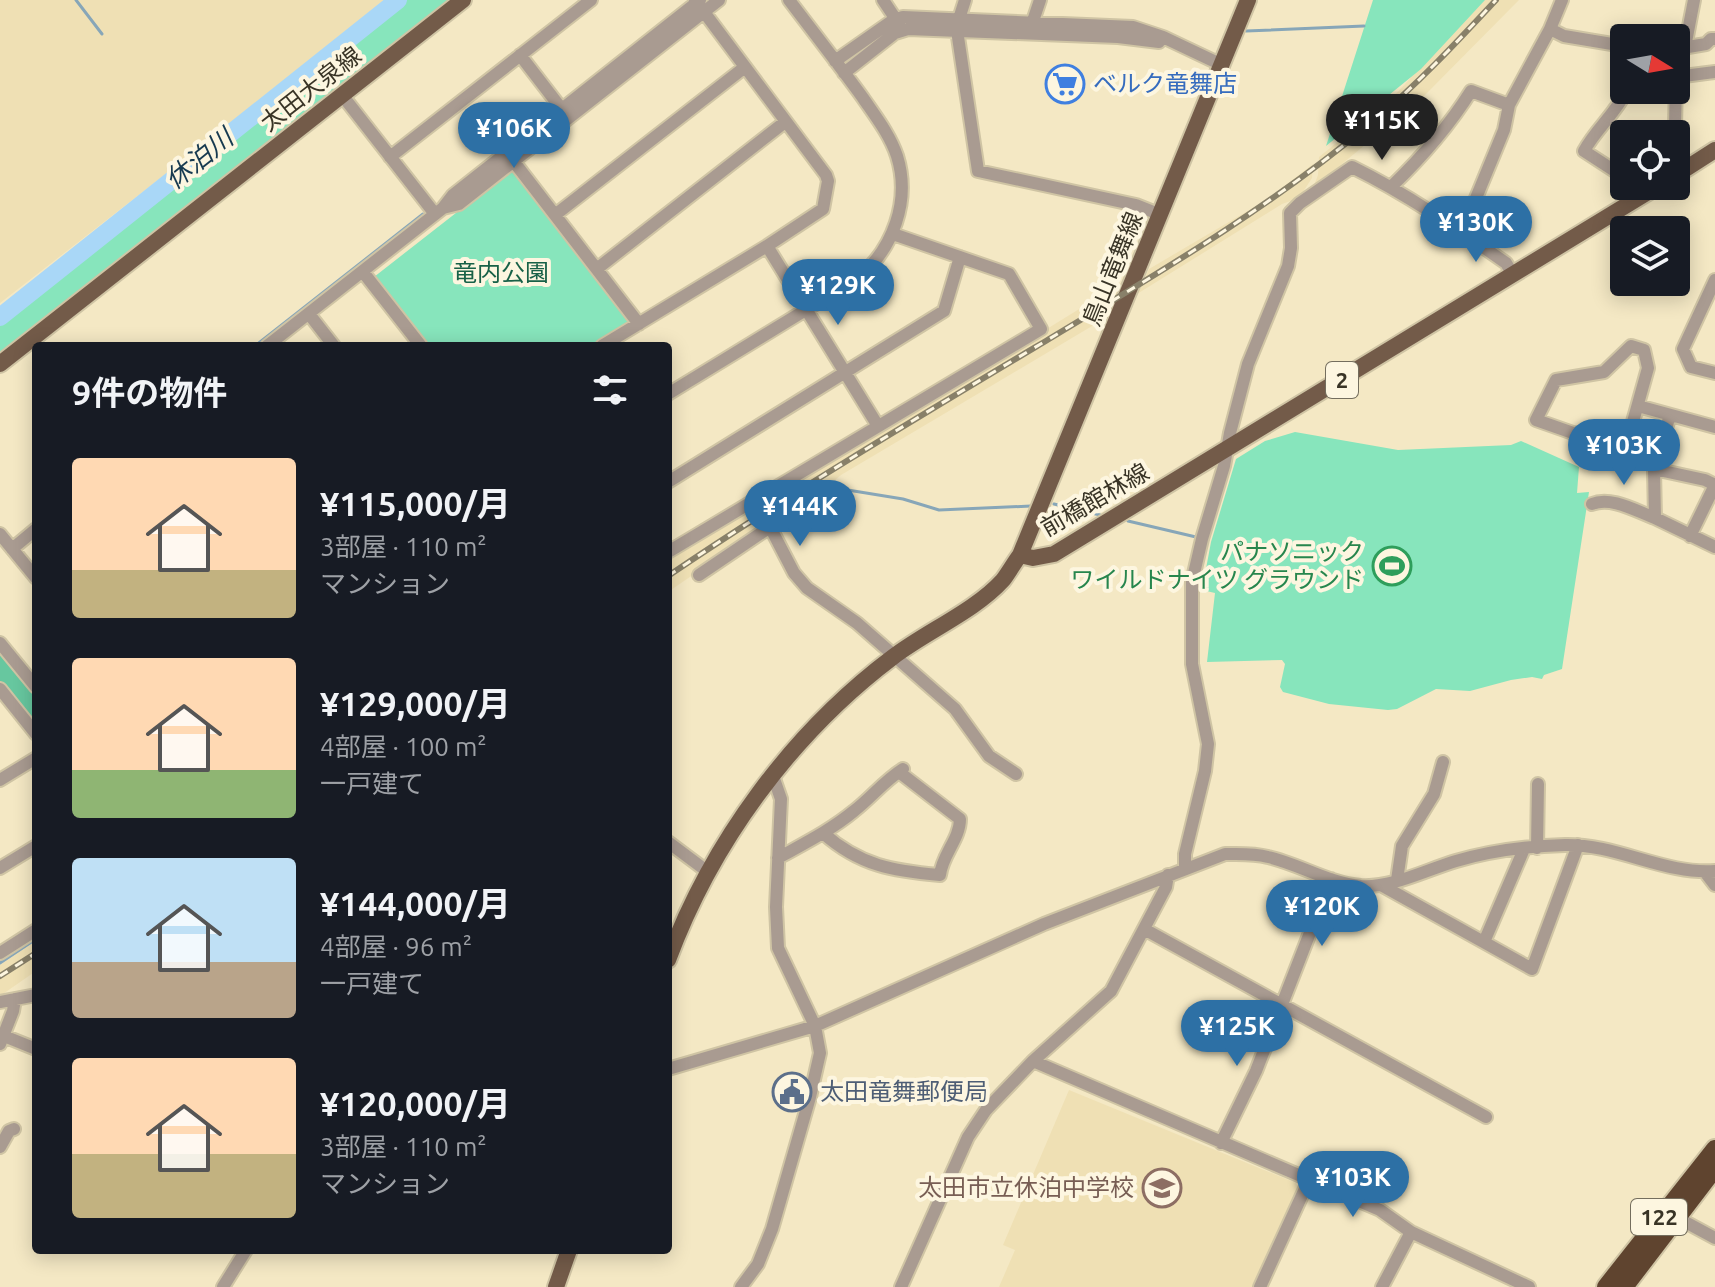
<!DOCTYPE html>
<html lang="ja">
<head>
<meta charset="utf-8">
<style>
  :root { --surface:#171b24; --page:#242831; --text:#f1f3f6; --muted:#9ea1a6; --accent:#2d70a5 }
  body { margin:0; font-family:Ubuntu,"Noto Sans JP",sans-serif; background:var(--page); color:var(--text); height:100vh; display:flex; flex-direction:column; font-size:30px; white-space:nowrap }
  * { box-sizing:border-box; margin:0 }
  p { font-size:26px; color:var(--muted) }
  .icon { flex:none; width:44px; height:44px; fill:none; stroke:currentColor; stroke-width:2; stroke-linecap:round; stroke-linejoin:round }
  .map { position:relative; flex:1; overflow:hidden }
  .details { position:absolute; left:32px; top:342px; width:640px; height:912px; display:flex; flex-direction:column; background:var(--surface); border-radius:8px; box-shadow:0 4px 20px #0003 }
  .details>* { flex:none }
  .needle { width:52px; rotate:101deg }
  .buttons { position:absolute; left:1610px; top:24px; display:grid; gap:16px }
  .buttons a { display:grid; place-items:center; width:80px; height:80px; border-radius:8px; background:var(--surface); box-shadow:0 4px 20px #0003; font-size:40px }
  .price { position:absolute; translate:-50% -68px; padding:0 18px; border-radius:28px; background:var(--accent); color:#fff; font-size:26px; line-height:52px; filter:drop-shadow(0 2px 4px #0008) }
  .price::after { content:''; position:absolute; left:50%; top:48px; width:24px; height:18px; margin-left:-12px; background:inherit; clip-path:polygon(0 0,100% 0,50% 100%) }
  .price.active { background:#222; color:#fff }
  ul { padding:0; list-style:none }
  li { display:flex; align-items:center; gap:24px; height:200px; padding:0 40px }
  li span { display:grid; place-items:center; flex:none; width:224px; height:160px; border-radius:8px; color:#555 }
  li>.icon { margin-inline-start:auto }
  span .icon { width:96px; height:96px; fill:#fffc; stroke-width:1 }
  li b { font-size:34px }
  h2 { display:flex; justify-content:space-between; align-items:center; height:96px; padding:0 40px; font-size:34px }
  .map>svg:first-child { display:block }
</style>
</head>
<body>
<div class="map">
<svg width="1715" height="1287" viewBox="0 0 1715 1287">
  <rect width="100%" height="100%" fill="#f4e8c4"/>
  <!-- built -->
  <path fill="#efe0b4" d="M0,0H389L0,303Z
    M1483,0H1519L1424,96L1313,188L1318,175L1319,157L1393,97Z
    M1313,164L1312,178L1299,198L1282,204L1137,294L1149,269L1268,199Z
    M1123,282L1125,286L1109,316L841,475L825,489L770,520L764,509L765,503Z
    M757,506L767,524L668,592V557L675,552L678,554Z
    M36,941V971L0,996V965Z
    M1069,1090L1296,1183L1299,1192L1255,1287H999L1015,1250L1003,1245Z"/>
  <!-- green -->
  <path fill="#87e5bc" d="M407,0H449L0,352V323Z
    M1373,0H1485L1421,69L1326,146Z
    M511,170L517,172L630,318L629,324L594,346H426L374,277Z
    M1295,432L1398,450L1511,445L1521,441L1579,467L1577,493L1589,492L1562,669L1544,675L1542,679L1532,677L1511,680L1470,691L1436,689L1397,709L1388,710L1329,704L1283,692L1280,687L1285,664L1282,660L1207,662L1215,593L1202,590L1211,542L1236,459L1265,441Z"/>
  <!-- forest -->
  <path fill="#67c79f" d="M0,649L36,693V728L0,684Z"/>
  <!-- water -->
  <path fill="#a9d7f7" stroke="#87a6b8" stroke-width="2" d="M24,291L30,300L0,323V310Z"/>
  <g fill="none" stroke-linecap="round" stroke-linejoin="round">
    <!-- stream -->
    <path stroke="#87a6b8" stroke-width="3" d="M76,0L102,34
      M1246,31L1364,26
      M855,56L885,33
      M255,346L423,214
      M817,485L903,499L939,510L1031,506
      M1054,504L1100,515
      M1128,521L1196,537
      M0,963L36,939"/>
    <!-- river -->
    <path stroke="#a9d7f7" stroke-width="18" d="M0,317L398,0"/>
    <defs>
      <path id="minor" d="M883,0L899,24
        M965,0L959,19L958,37L978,171L1136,205L1161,215
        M1031,27L1040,0
        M1550,29L1564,36L1624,46
        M1685,47L1694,0
        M1676,49L1706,44L1711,39H1715
        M520,55L567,116
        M835,61L892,21L903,17L1133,27L1163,37L1222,65
        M844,73L895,33L908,29L1118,37L1159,42
        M1676,77L1715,72
        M342,95L435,214
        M1666,134L1675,127L1676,81
        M390,157L591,0
        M511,158L639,324
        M1624,177L1584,151C1596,129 1616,113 1627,90
        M1392,186C1421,158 1449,126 1471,91L1509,105
        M443,208L459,204L719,0
        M555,215L745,67
        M1462,232L1504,130L1509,105L1550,29L1562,0
        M767,246L878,426
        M598,268L785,122
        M363,272L421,346
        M1715,280L1683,349L1691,367L1715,373
        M309,314L334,346
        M267,346L443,208L453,195L700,0
        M602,346L767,246L823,209L828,181L826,175L695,0
        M1631,346L1644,350L1648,368L1629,436L1615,442L1595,436L1573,433L1536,420L1556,380L1604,372Z
        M668,394L858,278C893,249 911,201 897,156C890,135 876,117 863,98C839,65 814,33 789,0
        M1638,406L1715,427
        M1670,415L1654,469L1655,518L1715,547
        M1654,469L1705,480L1715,485
        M668,482L944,311L960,257
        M1592,504C1611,496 1636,511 1655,518
        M768,523L794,573L807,588L857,623L955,709L989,756L1016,774
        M0,534L36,578
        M1690,536L1715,485
        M12,549L36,529
        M668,552L1041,329L1009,274L893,234
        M699,575L770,527
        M0,643L36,687
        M0,689L36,734
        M0,780L36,758
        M823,833C860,866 894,871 940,875C942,855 960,839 960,819L899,772
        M668,842L708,872
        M1537,848L1538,784
        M778,858C805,843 831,830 854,811C872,797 884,781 903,769
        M0,868L36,846
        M1185,869V854L1205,771L1208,744L1192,664V582L1202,539L1224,466L1230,433L1248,364L1288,266L1291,248L1290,213L1300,203L1352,167C1407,194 1456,228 1506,263L1513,275
        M1705,872L1715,885
        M1397,880L1402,846L1434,794L1443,762
        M1381,885L1532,969L1578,845
        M1144,929L1486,1117
        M1484,942L1524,849
        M0,953L36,930
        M0,1002L36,995
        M4,1036L36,1049
        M0,1044L13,1011L15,999
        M1033,1061L1380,1210L1411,1232L1529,1287
        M668,1069L815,1026L1044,924L1225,854C1239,854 1253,853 1268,857C1299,864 1328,883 1361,886C1392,888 1426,870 1456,861C1490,851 1529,846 1565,845C1617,844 1665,875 1715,871
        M1221,1143L1256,1071L1331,879
        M0,1147L9,1131L14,1129
        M1676,1217L1715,1238
        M223,1287L246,1250
        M741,1287L758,1264L772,1229L810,1097L820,1053L815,1026L778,948L776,907L781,799L773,776
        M901,1287L968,1137L986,1110L1033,1061L1111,991L1166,887L1168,875
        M1260,1287L1309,1180
        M1382,1287L1411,1232"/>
      <path id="major" d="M1676,175L1715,150
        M0,364L463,0
        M1020,555L1033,558L1054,554L1658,186
        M668,960C712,842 792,733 893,657C927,631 975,611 1003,580C1009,572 1014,563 1020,555L1248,0
        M556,1287L569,1250"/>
      <path id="highway" d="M1606,1287L1715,1149
        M1624,1287L1715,1168"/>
    </defs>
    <!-- minor casing -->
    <use href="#minor" stroke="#cfc4a4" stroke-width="16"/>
    <!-- major casing -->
    <use href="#major" stroke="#cfc4a4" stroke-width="20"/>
    <!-- highway casing -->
    <use href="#highway" stroke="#cfc4a4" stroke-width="22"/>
    <!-- minor -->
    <use href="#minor" stroke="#a99b91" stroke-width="12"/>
    <!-- major -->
    <use href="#major" stroke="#735b49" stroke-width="16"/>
    <!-- highway -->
    <use href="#highway" stroke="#5f442f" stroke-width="18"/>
    <defs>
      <path id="rail" d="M668,576C792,492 920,416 1049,339C1160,272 1271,207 1371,123C1416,86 1456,43 1496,0
        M0,976L36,953"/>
    </defs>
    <!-- rail casing -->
    <use href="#rail" stroke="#888069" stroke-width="6"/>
    <!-- rail -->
    <use href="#rail" stroke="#fdf6e0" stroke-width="3" stroke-dasharray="9" stroke-linecap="butt"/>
  </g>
  <!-- icons -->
  <defs>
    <symbol id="supermarket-ring" viewBox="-11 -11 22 22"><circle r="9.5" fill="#fdf6e0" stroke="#3f7fe0" stroke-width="1.5"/><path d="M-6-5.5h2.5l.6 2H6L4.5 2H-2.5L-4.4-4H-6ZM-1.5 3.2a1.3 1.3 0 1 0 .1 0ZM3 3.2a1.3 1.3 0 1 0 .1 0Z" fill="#3f7fe0"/></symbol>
    <symbol id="stadium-ring" viewBox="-11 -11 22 22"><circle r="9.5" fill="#fdf6e0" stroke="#2e9e5b" stroke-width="1.5"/><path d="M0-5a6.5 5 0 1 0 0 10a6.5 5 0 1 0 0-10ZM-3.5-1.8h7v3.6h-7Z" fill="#2e9e5b"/></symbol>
    <symbol id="civic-ring" viewBox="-11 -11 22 22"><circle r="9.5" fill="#fdf6e0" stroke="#5c6f8a" stroke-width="1.5"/><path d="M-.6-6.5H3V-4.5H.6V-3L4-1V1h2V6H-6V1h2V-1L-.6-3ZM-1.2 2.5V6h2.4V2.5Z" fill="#5c6f8a"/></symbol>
    <symbol id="school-ring" viewBox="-11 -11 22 22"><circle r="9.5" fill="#fdf6e0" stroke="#8d6e63" stroke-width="1.5"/><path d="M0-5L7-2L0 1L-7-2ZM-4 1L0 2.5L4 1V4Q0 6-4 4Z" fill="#8d6e63"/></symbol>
  </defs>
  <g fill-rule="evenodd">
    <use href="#supermarket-ring" x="1043" y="62" width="44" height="44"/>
    <use href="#stadium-ring" x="1370" y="544" width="44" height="44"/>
    <use href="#civic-ring" x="770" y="1070" width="44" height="44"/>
    <use href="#school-ring" x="1140" y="1166" width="44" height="44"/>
  </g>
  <g text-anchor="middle" stroke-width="8" stroke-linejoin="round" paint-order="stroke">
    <!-- shield labels -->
    <g fill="#fdf6e0" stroke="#746e5e" stroke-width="2">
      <rect x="1326" y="362" width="32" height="36" rx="6"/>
      <rect x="1631" y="1199" width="56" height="36" rx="6"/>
    </g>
    <g font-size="22" font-weight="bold" fill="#393426">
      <text x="1342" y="388">2</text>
      <text x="1659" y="1225">122</text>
    </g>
    <!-- shop labels -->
    <g font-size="24" fill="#366cbe" stroke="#fdf6e0" text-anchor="start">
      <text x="1093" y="92">ベルク竜舞店</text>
    </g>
    <!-- street labels -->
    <g font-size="24" fill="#393426" stroke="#fdf6e0">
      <text transform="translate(311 89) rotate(-38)" y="8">太田大泉線</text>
      <text transform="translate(1113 269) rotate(-68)" y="8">鳥山竜舞線</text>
      <text transform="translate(1095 500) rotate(-30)" y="8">前橋館林線</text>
    </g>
    <!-- park labels -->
    <g font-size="24" fill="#186147" stroke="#fdf6e0">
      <text x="501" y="281">竜内公園</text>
    </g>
    <!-- leisure labels -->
    <g font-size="24" fill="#27864d" stroke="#fdf6e0" text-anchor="end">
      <text x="1364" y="560">パナソニック<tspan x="1364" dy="28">ワイルドナイツ グラウンド</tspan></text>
    </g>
    <!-- service labels -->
    <g font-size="24" fill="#4e5e75" stroke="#fdf6e0" text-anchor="start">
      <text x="820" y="1100">太田竜舞郵便局</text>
    </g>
    <!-- education labels -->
    <g font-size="24" fill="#785e54" stroke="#fdf6e0" text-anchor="end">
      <text x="1134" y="1196">太田市立休泊中学校</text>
    </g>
    <!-- water labels -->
    <g font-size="26" font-style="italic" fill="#173a50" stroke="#fdf6e0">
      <text transform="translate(199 159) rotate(-39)" y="9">休泊川</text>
    </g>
  </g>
</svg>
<div class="buttons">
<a><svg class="needle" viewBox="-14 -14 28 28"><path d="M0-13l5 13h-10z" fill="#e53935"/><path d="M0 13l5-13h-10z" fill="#9ea1a6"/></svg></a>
<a><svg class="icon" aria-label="locate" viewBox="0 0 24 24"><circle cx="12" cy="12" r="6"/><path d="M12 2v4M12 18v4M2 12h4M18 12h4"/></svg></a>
<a><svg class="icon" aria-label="layers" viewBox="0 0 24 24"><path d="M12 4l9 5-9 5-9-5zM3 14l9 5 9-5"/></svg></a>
</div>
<b class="price active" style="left:1382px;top:162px">¥115K</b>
<b class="price" style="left:514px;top:170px">¥106K</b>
<b class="price" style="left:1476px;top:264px">¥130K</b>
<b class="price" style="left:838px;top:327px">¥129K</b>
<b class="price" style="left:1624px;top:487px">¥103K</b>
<b class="price" style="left:800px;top:548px">¥144K</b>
<b class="price" style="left:1322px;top:948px">¥120K</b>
<b class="price" style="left:1237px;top:1068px">¥125K</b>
<b class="price" style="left:1353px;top:1219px">¥103K</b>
<section class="details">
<h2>9件の物件<svg class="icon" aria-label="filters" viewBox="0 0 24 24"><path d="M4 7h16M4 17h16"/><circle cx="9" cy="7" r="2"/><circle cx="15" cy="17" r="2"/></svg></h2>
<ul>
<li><span style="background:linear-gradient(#ffd9b3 70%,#c2b280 0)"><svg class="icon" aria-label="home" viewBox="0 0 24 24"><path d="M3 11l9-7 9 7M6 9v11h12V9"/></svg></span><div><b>¥115,000/月</b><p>3部屋 · 110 m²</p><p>マンション</p></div></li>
<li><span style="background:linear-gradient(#ffd9b3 70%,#8fb573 0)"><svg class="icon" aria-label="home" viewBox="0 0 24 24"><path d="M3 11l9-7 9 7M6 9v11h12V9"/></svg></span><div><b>¥129,000/月</b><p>4部屋 · 100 m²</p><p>一戸建て</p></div></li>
<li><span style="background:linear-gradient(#bfe0f5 65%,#b9a48a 0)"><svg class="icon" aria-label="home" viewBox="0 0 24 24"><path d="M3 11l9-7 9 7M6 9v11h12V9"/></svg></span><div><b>¥144,000/月</b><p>4部屋 · 96 m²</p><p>一戸建て</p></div></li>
<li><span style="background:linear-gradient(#ffd9b3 60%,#c2b280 0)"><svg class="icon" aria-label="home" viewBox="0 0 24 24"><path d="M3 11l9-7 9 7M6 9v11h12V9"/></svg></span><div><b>¥120,000/月</b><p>3部屋 · 110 m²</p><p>マンション</p></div></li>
</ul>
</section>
</div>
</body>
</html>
